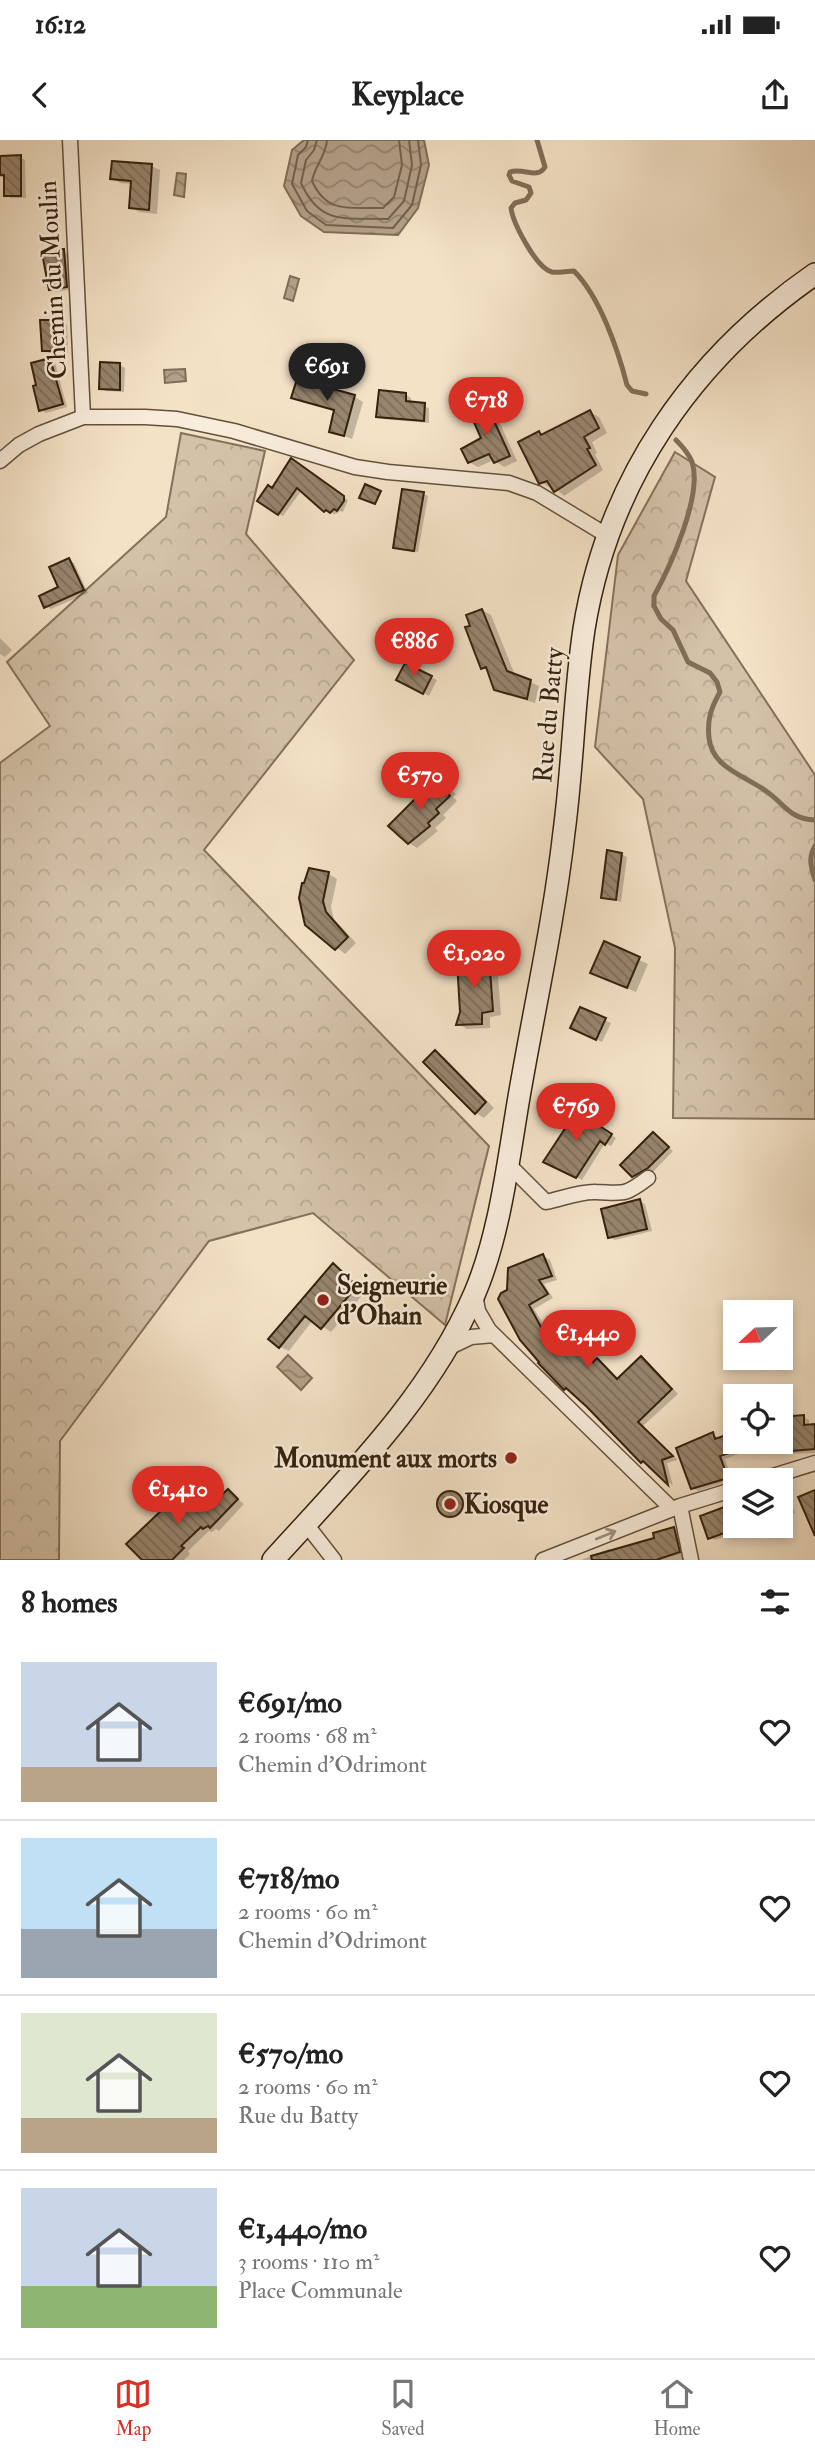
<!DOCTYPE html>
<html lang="en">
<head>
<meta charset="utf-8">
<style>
  :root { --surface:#fff; --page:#f2f2f2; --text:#222; --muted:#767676; --line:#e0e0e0; --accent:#d93025 }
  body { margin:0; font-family:"IM FELL Double Pica",serif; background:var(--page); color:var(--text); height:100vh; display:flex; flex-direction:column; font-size:26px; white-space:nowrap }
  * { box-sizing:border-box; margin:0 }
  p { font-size:23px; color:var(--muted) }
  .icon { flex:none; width:38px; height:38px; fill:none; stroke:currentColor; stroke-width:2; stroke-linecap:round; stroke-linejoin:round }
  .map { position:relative; height:1420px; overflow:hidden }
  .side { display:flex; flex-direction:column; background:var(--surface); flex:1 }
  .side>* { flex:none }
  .needle { width:46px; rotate:248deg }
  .controls { position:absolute; left:723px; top:1160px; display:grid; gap:14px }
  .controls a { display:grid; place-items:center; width:70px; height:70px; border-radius:0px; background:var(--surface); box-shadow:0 4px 10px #0003; font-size:35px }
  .price { position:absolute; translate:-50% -60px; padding:0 16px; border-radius:24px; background:var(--accent); color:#fff; font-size:23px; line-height:46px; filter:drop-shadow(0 2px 4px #0008) }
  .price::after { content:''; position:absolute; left:50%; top:42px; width:21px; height:16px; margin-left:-10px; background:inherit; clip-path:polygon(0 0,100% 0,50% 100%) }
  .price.active { background:#222; color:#fff }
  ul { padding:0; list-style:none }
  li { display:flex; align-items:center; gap:21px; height:175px; padding:0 21px }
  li+li { border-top:2px solid var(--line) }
  li span { display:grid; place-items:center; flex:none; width:196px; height:140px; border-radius:0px; color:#555 }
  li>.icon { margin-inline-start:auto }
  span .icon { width:84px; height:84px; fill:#fffc; stroke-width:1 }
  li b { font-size:30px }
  h2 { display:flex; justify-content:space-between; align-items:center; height:84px; padding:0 21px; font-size:30px }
  .status { display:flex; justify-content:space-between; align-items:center; height:49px; padding:0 35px; background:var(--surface); direction:ltr }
  .status svg { height:19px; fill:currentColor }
  header { display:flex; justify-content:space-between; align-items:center; height:91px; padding:0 21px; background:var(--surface); font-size:32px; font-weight:700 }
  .tabs { display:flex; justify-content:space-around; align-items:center; height:98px; border-top:2px solid var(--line); background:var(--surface); font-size:19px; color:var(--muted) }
  .tabs a { display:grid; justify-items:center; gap:4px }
  .tabs .active { color:var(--accent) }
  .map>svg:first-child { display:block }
</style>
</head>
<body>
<div class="status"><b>16:12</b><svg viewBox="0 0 49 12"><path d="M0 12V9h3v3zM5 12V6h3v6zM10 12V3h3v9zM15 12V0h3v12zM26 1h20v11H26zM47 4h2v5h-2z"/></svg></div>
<header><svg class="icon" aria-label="back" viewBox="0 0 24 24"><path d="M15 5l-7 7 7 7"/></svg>Keyplace<svg class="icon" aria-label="share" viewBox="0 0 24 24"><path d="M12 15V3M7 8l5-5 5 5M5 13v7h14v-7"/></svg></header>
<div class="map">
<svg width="815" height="1420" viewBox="0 0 815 1420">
  <defs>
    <pattern id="forest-crowns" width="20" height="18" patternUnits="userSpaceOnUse" patternTransform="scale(1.75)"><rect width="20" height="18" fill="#d3c1a8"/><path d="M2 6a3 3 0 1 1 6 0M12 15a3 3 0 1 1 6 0" fill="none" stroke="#b6a68f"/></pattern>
    <pattern id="water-waves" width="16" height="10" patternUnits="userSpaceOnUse" patternTransform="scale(1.75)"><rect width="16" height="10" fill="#b3a088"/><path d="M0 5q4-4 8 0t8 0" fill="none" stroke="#92826e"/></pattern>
    <pattern id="building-back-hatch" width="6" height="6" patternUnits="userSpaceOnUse" patternTransform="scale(1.75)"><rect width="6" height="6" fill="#98856e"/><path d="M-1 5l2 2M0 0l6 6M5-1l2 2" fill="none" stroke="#7d6c59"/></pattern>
  </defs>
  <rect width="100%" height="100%" fill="#f4e2c7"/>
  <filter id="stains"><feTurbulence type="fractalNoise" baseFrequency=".00286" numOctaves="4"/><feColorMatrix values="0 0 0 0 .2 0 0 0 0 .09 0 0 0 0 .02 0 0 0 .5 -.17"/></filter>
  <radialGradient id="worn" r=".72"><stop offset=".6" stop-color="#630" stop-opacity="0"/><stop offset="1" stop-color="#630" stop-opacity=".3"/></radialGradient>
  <!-- forest -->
  <path fill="url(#forest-crowns)" stroke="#84715b" stroke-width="2" d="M181,293L265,311L246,394L354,520L204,710L489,1006L445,1185L313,1073L209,1101L60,1301L59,1420H0V623L50,586L7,522L166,377Z
    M675,312L715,337L686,441L815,635V979L673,978L675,808L643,659L595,607L618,415Z"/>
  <!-- water -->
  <path fill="url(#water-waves)" stroke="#806d57" stroke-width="2" d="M304,0H424L429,25L418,68L398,95L324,92L301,76L284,46L292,10Z
    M177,33L186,34L184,57L174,55Z
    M290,136L299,139L293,161L284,158Z
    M185,229L186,241L165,243L164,230Z
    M422,615L428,623L412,638L405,631Z
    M288,1215L312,1238L301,1250L277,1227Z"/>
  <!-- shadow -->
  <path fill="#0003" d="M20,17L25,20L26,58H11L6,55V37H0V18Z
    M151,26L160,30L157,74L139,72L130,67L132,44L120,43L112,38Z
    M63,111L68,114L72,149L56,152L51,149Z
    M61,181L67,185L68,213H49L44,210Z
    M50,219L55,223L67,267L46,273L41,269Z
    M120,225L125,228L124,252L106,251L101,248Z
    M298,242L355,257L363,262L352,299L331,291L336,271L302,262L294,257Z
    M406,255L411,258V263L429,268V283L383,279L378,276Z
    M485,263L493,268L517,321L504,327L494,320L478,327L469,322L484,299Z
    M590,272L599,277L607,293L592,302L597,313L595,314L603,330L564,356L553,346L549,347L541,342L539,293L543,296Z
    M296,323L348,360L343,372L340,371L336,374L330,373L302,350L283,376L279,374L273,350Z
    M423,354L428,356L418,412L400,410L395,407Z
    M69,420L74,423L88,453L51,469L46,466L60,448Z
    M482,470L491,475L515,535L539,546L535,563L504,554L495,548L490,532L483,528L472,487Z
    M0,498L12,510L5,517L0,514Z
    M406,525L437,540L429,556L398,540Z
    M437,640L456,654L453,657L457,661L443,675L446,678L435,688L438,691L417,708L409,703Z
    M621,714L627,717L621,762L603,757Z
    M310,730L329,734L337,739L331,767L334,779L356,803L345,814L307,784Z
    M605,804L648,824L636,852L601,837Z
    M489,818L497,823L501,875L490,877V888L467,889L458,884Z
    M581,869L611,883L602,902L577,891Z
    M435,912L444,917L494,968L484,978L476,973Z
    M569,969L597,983L596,985L616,998L611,1006L605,1003L582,1040L545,1021L569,986Z
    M654,994L673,1011L654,1031L639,1039L633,1036Z
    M640,1061L645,1064L652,1091L615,1100L609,1097Z
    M543,1116L550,1120L557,1140L544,1144L553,1158L534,1169L558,1207L569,1197L576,1201L595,1222L598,1220L604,1224L619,1239L642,1218L648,1222L678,1254L643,1286L678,1320L667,1323L673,1346L650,1325L642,1322L572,1252L565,1248L509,1151Z
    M333,1125L351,1138L350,1141L365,1152L331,1192L313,1180L289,1211L280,1207L270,1199Z
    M804,1277L809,1280V1286H815V1313L791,1314L786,1311L785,1305L767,1309L762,1305L725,1319L732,1340L698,1351L692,1348L713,1294L719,1299L735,1294V1302H780Z
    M780,1349L787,1351L795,1373L780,1378Z
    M228,1351L244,1364L219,1391L216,1389L212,1392L209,1391L188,1411L190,1414L184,1420H144L182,1353L197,1366L203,1360L213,1366Z
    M439 1365a12 12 0 1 1 24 0a12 12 0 1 1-24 0Z
    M735,1365V1386H758L715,1400L710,1397Z
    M674,1389L680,1392L685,1420H581L609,1409L614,1412L656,1399Z"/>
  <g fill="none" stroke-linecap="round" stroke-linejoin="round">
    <!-- shore -->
    <path stroke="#74604b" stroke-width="2" d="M308,0L306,7L298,15L292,44L307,71L326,85L393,88L412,65L421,25L418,0
      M317,0L314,10L306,20L301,43C321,87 346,77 388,79L404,61L412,25L409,0
      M327,0C326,16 315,25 312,41C327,75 351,67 383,68L394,57L402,25L399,0"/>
    <!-- stream -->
    <path stroke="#806d57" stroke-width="5" d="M537,0L545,27C537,40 523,27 510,32L509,35L512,41L529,47L531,53L526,60L515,63L511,68C513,83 536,128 552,132C558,133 567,131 574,131C600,157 618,210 627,245L632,251L646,254
      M676,300C682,306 689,314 692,322C703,355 670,427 654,456V466L661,479L673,490L688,522L710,533L717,542L720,552C711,568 707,579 709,598C712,628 744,635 766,651C785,664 789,679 815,680
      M815,706C808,717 811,728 815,740"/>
  </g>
  <!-- building -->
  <path fill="url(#building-back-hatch)" stroke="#34210e" stroke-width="2" d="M21,15V56H4V35H0V16Z
    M112,21L152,24L149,70L129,68L131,41L110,39Z
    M64,109L67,147L49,150L42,113Z
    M40,180H62L64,211H42Z
    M50,218L63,264L39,271L33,246L36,245L31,223Z
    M100,222L120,223V250L99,249Z
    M297,239L355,255L344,296L329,292L334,270L291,258Z
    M379,250L406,253V261L425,263L424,281L376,277Z
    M485,261L510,316L494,323L489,314L468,323L461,309L481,298L469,271Z
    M590,270L599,288L584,297L590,308L587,309L596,325L554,352L547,341L539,344L518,302L539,291L541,295Z
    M291,318L344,356V361L337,371L334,369L330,373L326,370L324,372L297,348L278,375L257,361L268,345L272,348Z
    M365,344L381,351L375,364L359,358Z
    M402,349L424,352L414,411L393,408Z
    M69,418L84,450L44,468L39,456L58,447L49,427Z
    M482,469L507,531L531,540L527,559L494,550L486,527L481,529L465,487L470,486L466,475Z
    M405,523L432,536L423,554L396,540Z
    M437,637L449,649L446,651L450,656L436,669L439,673L428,683L430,686L408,704L388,686Z
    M607,710L622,713L616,760L601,758Z
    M309,728L329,732L323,761L326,772L348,797L335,810L305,785L299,758L302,743H304Z
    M604,801L640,817L627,848L590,833Z
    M489,816L493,871L482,873V884L456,885L460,872L457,821Z
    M580,867L606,878L596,900L570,888Z
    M435,910L486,962L475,974L423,922Z
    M569,967L593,979L592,981L612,994L605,1005L600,1001L576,1038L543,1022L566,987L559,983Z
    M653,992L669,1007L648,1028L632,1037L620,1025Z
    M640,1059L647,1089L608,1098L601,1069Z
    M543,1114L552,1136L539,1140L548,1154L529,1165L542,1189L556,1207L569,1195L593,1222L597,1218L617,1239L641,1216L672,1249L638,1282L673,1316L662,1320L668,1345L643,1321L641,1323L587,1267L566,1248L564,1250L538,1223L539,1222L520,1200L498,1159L501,1153L507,1150L508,1128Z
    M333,1123L357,1146L321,1189L305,1176L279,1208L268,1199Z
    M804,1275V1285L815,1284V1309L780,1312V1277Z
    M713,1292L715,1299L735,1292V1311L720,1316L728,1338L691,1349L676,1308Z
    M228,1349L238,1359L210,1388L208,1386L203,1389L201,1387L181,1406L184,1408L172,1420H142L126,1404L182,1351L195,1366L203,1358L211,1365Z
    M815,1350V1396L798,1357Z
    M437 1364a13 13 0 1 1 26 0a13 13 0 1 1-26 0Z
    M735,1363V1389L708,1399L700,1376Z
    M674,1387L680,1412L656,1420H592L591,1416L654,1398L653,1393Z"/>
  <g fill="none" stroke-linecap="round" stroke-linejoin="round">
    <defs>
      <path id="street" d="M70,0L83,277
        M0,321L19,305L39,294L83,277H145L177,279L234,291L355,327L388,332L509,343L537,353L608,396
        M507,1023L546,1062C561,1059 581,1051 596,1052C625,1053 624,1056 648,1038
        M475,1154L478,1171L489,1190L672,1369
        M448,1208L471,1197L494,1195
        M760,1340L815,1323
        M680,1366L691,1420
        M306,1384L334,1420
        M543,1420L680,1366L735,1349"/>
      <path id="secondary" d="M273,1420C348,1337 429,1258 474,1155C500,1095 508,1021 519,957C534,869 554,781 564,692C573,625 574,556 584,489C608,340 692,219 815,134"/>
    </defs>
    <!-- street casing -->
    <use href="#street" stroke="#64513c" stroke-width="17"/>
    <!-- secondary casing -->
    <use href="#secondary" stroke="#34210e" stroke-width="24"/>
    <!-- street -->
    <use href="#street" stroke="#f8ecdb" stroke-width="14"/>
    <!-- secondary -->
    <use href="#secondary" stroke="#f8ecdb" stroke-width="21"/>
  </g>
  <!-- one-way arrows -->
  <defs><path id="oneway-shaft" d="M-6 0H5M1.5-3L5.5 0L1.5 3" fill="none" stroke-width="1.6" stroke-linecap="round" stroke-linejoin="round" transform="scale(1.75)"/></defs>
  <use stroke="#a0917f" href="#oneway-shaft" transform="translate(606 1395) rotate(-22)"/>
  <!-- markers -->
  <g fill="#8f2418" stroke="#f8ecdb" stroke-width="2.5">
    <circle cx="323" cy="1160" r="7"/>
    <circle cx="511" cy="1318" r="7"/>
    <circle cx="450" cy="1364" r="7"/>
  </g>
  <g text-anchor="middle" stroke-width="5" stroke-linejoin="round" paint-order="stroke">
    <!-- street labels -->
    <g font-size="26" fill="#34210e" stroke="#f8ecdb">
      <text transform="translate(52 140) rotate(-93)" y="9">Chemin du Moulin</text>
      <text transform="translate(548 575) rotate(-85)" y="9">Rue du Batty</text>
    </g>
    <!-- poi labels -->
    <g font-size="26" font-weight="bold" fill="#34210e" stroke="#f8ecdb" text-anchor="start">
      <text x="337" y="1154">Seigneurie<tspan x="337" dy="30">d’Ohain</tspan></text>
      <text x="497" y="1327" text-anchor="end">Monument aux morts</text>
      <text x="464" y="1373">Kiosque</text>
    </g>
  </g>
  <rect width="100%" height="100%" filter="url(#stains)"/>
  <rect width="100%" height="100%" fill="url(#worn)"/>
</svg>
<div class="controls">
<a><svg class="needle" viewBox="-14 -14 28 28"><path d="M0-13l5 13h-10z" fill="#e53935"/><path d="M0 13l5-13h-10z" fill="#767676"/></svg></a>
<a><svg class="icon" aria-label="locate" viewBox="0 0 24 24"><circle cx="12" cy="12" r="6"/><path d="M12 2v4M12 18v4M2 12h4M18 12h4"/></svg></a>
<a><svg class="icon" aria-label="layers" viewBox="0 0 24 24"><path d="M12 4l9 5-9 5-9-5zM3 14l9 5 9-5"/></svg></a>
</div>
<b class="price active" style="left:327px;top:263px">€691</b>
<b class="price" style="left:486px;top:297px">€718</b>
<b class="price" style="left:414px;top:538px">€886</b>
<b class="price" style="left:420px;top:672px">€570</b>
<b class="price" style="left:474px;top:850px">€1,020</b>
<b class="price" style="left:576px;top:1003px">€769</b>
<b class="price" style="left:588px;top:1230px">€1,440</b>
<b class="price" style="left:178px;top:1386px">€1,410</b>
</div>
<section class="side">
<h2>8 homes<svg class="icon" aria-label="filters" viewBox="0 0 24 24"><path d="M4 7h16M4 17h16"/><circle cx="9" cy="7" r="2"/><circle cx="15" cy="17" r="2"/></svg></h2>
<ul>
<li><span style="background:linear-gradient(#c9d6e8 75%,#b9a48a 0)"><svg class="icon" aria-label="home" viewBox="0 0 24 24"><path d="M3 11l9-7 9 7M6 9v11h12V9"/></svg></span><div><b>€691/mo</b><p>2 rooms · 68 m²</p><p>Chemin d'Odrimont</p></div><svg class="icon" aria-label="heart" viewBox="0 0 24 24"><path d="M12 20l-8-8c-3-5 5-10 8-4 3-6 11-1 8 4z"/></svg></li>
<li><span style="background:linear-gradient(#bfe0f5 65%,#9aa5b1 0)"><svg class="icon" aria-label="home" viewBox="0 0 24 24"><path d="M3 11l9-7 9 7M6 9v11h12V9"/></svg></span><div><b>€718/mo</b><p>2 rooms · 60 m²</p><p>Chemin d'Odrimont</p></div><svg class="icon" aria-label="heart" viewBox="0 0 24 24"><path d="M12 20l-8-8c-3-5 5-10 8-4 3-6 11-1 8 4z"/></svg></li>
<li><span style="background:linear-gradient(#dfe7d0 75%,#b9a48a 0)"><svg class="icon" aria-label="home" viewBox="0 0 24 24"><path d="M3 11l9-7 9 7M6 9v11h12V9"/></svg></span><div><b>€570/mo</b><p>2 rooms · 60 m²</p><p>Rue du Batty</p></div><svg class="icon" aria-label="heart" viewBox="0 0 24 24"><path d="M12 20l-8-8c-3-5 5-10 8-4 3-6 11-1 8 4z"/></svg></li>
<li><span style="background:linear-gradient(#c9d6e8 70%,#8fb573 0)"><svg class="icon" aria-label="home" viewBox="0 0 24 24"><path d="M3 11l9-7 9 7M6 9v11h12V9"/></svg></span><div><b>€1,440/mo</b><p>3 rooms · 110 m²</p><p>Place Communale</p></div><svg class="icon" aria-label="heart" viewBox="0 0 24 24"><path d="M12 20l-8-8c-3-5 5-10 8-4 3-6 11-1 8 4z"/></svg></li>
</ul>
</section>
<nav class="tabs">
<a class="active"><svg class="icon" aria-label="map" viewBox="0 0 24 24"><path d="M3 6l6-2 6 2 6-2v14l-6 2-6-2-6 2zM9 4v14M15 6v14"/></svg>Map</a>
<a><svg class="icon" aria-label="saved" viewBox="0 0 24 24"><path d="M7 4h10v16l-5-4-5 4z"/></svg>Saved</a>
<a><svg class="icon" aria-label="home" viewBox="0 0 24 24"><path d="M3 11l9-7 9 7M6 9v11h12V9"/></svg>Home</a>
</nav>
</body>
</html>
